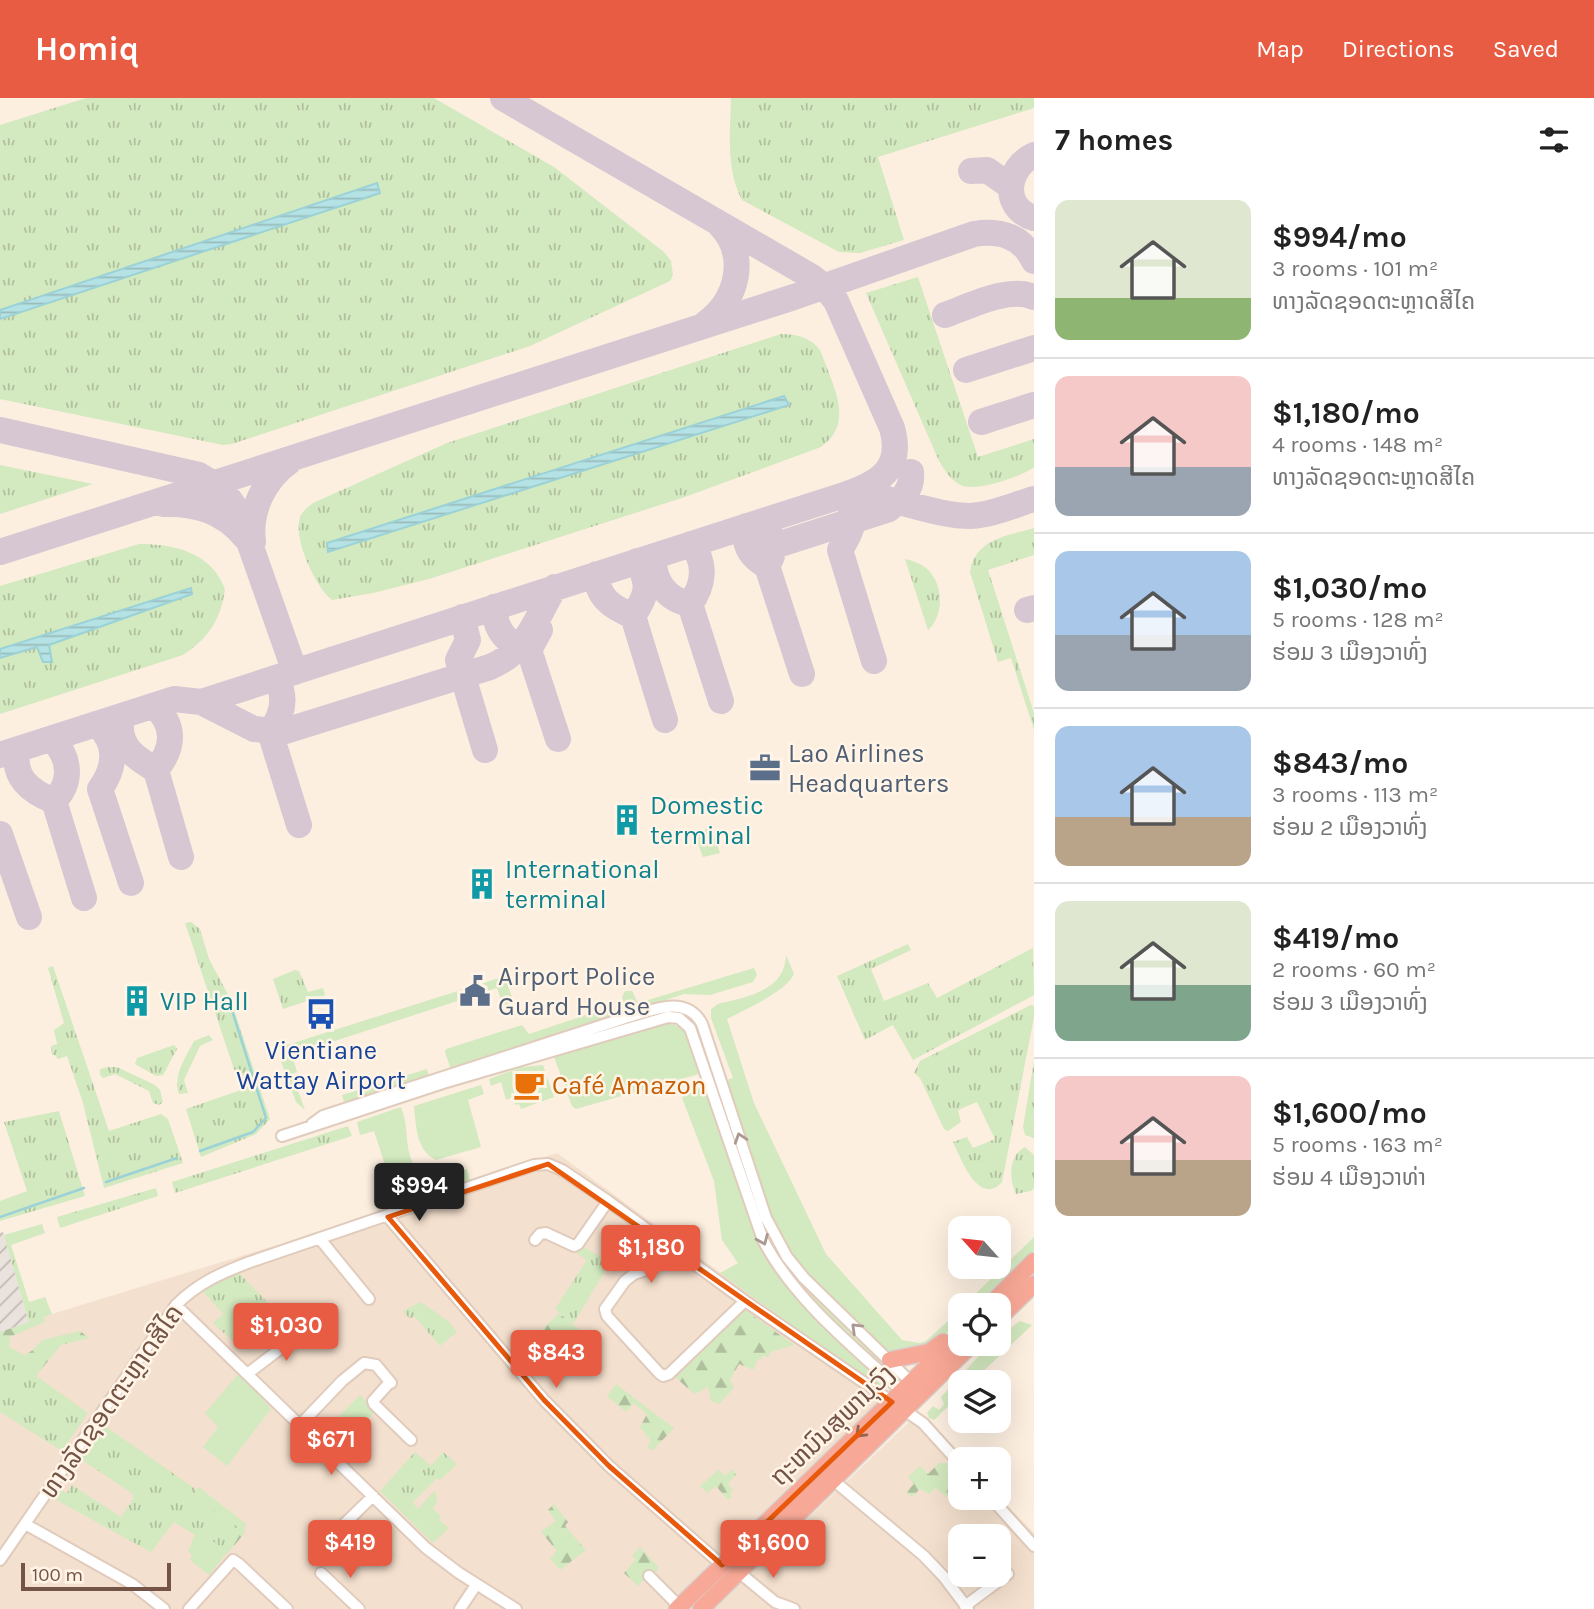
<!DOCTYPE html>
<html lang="en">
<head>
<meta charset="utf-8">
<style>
  :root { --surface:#fff; --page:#f2f2f2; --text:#222; --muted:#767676; --line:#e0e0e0; --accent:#e85c43 }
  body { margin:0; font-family:Karla,"Noto Sans Lao",sans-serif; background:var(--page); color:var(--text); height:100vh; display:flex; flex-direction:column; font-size:26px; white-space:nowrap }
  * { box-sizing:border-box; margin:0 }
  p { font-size:23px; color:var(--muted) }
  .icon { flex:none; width:38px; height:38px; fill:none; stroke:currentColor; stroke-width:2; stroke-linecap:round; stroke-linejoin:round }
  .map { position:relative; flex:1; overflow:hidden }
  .sheet { display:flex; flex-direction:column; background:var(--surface); width:560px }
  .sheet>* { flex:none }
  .needle { width:46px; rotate:297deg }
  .tools { position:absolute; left:948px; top:1118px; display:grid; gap:14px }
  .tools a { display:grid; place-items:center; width:63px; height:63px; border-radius:14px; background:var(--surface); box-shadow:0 7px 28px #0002; font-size:35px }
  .scale { position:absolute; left:21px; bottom:18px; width:150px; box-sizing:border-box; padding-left:7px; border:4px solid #735447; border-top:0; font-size:19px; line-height:24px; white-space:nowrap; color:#735447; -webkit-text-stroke:5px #fff4e6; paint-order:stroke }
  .price { position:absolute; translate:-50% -60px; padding:0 16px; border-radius:7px; background:var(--accent); color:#fff; font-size:23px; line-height:46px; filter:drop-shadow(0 2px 4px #0008) }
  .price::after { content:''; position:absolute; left:50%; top:42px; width:21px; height:16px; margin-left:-10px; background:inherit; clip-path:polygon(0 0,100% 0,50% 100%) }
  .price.current { background:#222; color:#fff }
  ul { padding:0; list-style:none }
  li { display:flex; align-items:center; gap:21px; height:175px; padding:0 21px }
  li+li { border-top:2px solid var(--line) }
  li span { display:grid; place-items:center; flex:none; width:196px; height:140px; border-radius:14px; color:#555 }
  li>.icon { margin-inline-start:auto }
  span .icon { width:84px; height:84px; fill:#fffc; stroke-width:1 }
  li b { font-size:30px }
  h2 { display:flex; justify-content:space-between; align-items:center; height:84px; padding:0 21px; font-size:30px }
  header { display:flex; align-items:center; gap:42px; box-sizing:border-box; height:98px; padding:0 35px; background:var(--accent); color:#fff }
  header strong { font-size:33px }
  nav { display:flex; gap:38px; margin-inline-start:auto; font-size:24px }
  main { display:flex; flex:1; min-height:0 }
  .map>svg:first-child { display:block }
</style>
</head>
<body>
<header>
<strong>Homiq</strong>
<nav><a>Map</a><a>Directions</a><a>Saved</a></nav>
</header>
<main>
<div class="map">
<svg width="1034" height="1511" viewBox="0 0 1034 1511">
  <defs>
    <pattern id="industrial-furrows" width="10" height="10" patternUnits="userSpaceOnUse" patternTransform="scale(1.75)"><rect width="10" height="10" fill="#eae2dc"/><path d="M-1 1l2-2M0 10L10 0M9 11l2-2" fill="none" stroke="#c2bab4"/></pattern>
    <pattern id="grass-tufts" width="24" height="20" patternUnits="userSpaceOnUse" patternTransform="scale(1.75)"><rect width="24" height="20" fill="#d3e9bf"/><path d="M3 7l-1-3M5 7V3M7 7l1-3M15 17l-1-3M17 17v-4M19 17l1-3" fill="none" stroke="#b0bf9d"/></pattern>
    <pattern id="forest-firs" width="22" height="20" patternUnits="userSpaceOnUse" patternTransform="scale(1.75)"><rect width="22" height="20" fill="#d3e9bf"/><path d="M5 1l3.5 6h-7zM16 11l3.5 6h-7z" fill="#b0bf9d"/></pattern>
    <pattern id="water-rules" width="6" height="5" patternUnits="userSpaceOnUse" patternTransform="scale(1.75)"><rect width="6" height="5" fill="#b5e2e5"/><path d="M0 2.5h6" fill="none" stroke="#98babb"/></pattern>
  </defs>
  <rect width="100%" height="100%" fill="#fcefe0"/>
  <!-- residential -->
  <path fill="#f4e0ce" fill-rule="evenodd" d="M557,1055L881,1292L876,1311L672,1511H0V1234L52,1216L277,1147Z
    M920,1317L963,1361L961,1362V1400L999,1399L1034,1435V1511H713L910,1323ZM961,1438H999V1477H961Z"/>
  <!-- industrial -->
  <path fill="url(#industrial-furrows)" d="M3,1134L29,1225L0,1234V1135Z"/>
  <!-- grass -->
  <path fill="url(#grass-tufts)" d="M86,0H434L554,69L664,154L671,163L673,177L670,183L530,248L232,346L223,347L0,301V27Z
    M731,0H1034V10L878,59L904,142L860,155L839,154L742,102C726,73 730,33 731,0Z
    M918,179L978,359L1034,341V369C1021,379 979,393 963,388C952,384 945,373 939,363L866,195Z
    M781,236C796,236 813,240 821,254C832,287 856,324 821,349L685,399L429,481L373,495L332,502C315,489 291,437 301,417C304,412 309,408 313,405L447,345Z
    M0,367L93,386L0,416Z
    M1034,430V457L988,472L1034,615V632L1011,560L998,564L970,474C975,441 1007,438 1034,430Z
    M139,446C174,446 211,454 225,491C221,521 209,540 183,557L0,616V488Z
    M905,461C915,463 924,467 930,474C944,490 943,519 928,532Z
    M191,824L200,831L209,861L231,902L270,1021L256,1036L201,1059L186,1011L241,992L185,825Z
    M908,846L911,852L871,871L884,903L928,885L937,900L1033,850L1034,897L913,962L893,927L865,942L837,878Z
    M53,868L109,1033L161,1016L168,1021L183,1065L104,1090L83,1005L67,958L58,961L55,957H52L51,948L57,946L54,932L64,925L48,870Z
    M295,872L299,873L308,894L323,890L325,897L283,911L273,881Z
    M1031,907L1034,908V919L1002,1084C979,1110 960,1059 953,1044L967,1039L973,1050L995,1041L977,1004L958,1012L961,1024L948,1033L944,1031L920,980L914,975L920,963Z
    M209,937L213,942L200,948L184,982L188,995L179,996C173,976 185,961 194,943Z
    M174,947L177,951L163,977L156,978L135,966L137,960Z
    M1034,963V1040L1025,1037L1023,1029Z
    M108,969H117L155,987L160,992L163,1004L159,1007L153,1005L149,993L115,976L103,980L100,977V971Z
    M59,1013L85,1098L0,1123V1103L27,1093L4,1024Z
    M348,1028L352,1038L175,1095L172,1084Z
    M1025,1049L1034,1057V1090L1031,1093L1016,1096C1009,1081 1008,1058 1025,1049Z
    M156,1090L158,1098L60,1130L57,1119Z
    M42,1126L45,1135L11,1147L29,1204L45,1199L52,1216L29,1225L4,1137Z
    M581,1147L610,1165L573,1226L555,1211L587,1162L575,1154Z
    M239,1175L275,1212L257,1226L237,1247L213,1225L223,1216L202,1192Z
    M421,1204L448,1223L457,1234L440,1248L414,1218L410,1221L403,1213Z
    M0,1252L88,1315L62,1353L0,1314Z
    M100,1327L105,1328L197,1392L194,1396L239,1430L230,1444L232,1450L227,1455L208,1439L195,1437L174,1424L151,1454L49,1398L56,1389L67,1395L72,1387L121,1419L133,1401V1396L79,1360Z
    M415,1354L431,1368L443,1354L457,1366L440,1382L437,1380L402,1415L380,1393Z"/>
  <!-- forest -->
  <path fill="url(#forest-firs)" d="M741,1209L794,1247L771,1254L768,1259L763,1257L761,1262L758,1261L753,1272L739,1266L730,1282L734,1290L719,1306L711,1303L708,1289L694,1296L673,1277L694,1261Z
    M559,1215L589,1240L578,1256L567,1266L575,1257L563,1245L554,1254L537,1237Z
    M44,1219L45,1224L10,1239L9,1249L25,1257L33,1252L42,1242L80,1233L89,1240L61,1247L36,1278L0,1252V1234Z
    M616,1286L674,1330L652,1353L647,1349L651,1343L640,1329L647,1316L634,1305L626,1314L607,1298Z
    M939,1365H951L961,1376V1396L955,1404L935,1390L929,1396L920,1391L912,1399L906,1394L914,1386L908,1379L920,1368L928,1376Z
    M719,1371L725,1378L733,1371L736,1377L728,1385L733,1392L730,1395L732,1399L728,1402L716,1388L707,1395L700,1388Z
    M199,1389L246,1426L244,1436L232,1450L228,1447L239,1430L194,1396Z
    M554,1406L568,1424L565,1428L586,1452L560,1472L550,1461L557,1453L541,1434L556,1423L548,1412Z
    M640,1449L659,1470L647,1483L644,1481L638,1488L624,1475L636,1461L632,1458Z"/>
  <!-- garden -->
  <path fill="#d3e9bf" d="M711,729L720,755L703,759L694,736Z
    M786,857L794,876C786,894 745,911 727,921L754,1005L826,1156L902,1242L920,1245L926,1243L961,1211V1222L941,1240L919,1250L890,1255L870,1275L883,1288L881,1292L720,1175L738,1165L722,1142L714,1083L682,1000L684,995L733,980L711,920V911L718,906C747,899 785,893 786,857Z
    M754,870L757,877L753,884L710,897L684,896L627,915L622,899L625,893H632L638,905Z
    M502,879L505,880L512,899L509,908L503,907L497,890L292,957L297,974L292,976L305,1012L296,1004L280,961L281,953L287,947Z
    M613,908L615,913L612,919L454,971L450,969L445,954L446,951L522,927L529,936Z
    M665,925L678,928L684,932L699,976L576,1011L572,1008L554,959Z
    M543,967L554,999L521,1011L519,1006L515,1007L513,999L506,1002L501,984L491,988L489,981L522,969Z
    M427,971L429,978L344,1004L342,997Z
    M481,987L484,996L468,1002L481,1049L436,1062C416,1052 416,1028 414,1008Z
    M401,1009C412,1038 400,1052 423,1081L467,1071L470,1083L398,1107L396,1101L412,1098L418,1092L414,1083L407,1078L391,1085L374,1033L360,1037L357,1024Z
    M1034,1139V1152L976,1207H964Z
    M1020,1223L1032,1227L972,1284H961V1296L934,1322L929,1320L927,1315L933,1308L939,1312L944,1306L941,1299L990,1246H999V1238Z
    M240,1274L271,1311L227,1368L203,1349L218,1329L205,1315Z
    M360,1297L375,1313L363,1328L355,1320L344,1329L335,1322Z
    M434,1393C439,1400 437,1404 433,1411L441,1418L439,1422L449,1430L433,1445L402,1415L412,1404L418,1411Z
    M195,1437L208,1439L227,1455L209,1477L190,1462L192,1457L188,1453Z"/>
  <!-- water -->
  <path fill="url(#water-rules)" stroke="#9bd2d7" stroke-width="2" d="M377,85L380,95L0,221V212Z
    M784,298L789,307L328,454L327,445Z
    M191,490L192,496L49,547L52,564H43L37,549L0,560V551Z"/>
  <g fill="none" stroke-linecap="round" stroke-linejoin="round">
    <!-- stream -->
    <path stroke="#9bd2d7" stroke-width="2.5" d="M200,1053L253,1034L266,1020L230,906
      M106,1084L177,1060
      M0,1119L84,1090"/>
    <!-- taxiway -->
    <path stroke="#d6c7d2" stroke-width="26" d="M1034,57C1006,70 1001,110 1034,120
      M971,73L987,72L1010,88
      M945,217C970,208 1009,188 1034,199
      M706,225C738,202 749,156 719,126
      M966,272L1034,250
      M981,324L1034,307
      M0,332L199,377L222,391L239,415L295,574
      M844,397C858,420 854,430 840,452L874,563
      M853,397C893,397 932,418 971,418C992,417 1014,407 1034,401
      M164,406C197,405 223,413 245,439
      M746,428C743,447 750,459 767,468
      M768,432C774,445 776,455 767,468L802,576
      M253,444C249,413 264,381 290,363
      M691,446C707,465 704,487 690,506L721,603
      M774,448L889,411C902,401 913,391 911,374
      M0,454L794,199L974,136C1000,132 1022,138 1034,163
      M654,460C653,483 667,502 690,506
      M637,463C650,486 648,496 633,518L665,622
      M597,476C596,499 613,510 633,518
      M494,509C495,532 506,546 529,552
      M1027,512L1034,510
      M462,519L468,542L458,562L485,652
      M540,532L529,552L558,641
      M276,580C287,599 283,617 270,634L299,727
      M201,604L254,631L282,634L490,569C529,552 534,523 555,489
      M154,608C176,627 174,650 156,672L181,759
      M121,624C119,650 136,660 156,672
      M96,626C118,644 116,669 100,691L131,785
      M52,641C70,659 73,684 54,703L84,800
      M18,651C11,679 31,694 54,703
      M0,657L174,601L201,604L844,397C877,386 904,372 892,330L836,203L825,189L812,179L503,0
      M0,736L29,819"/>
    <defs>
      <path id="minor" d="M312,1026L323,1018L625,920C650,913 686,895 702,926L766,1120L787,1159L804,1180L915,1288
        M282,1038L443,985L668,919L679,920L690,930L763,1142C795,1203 855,1250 905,1296
        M388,1119L544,1302L609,1368L722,1467
        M320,1141L369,1201
        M535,1142L540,1136L546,1135L574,1148L578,1146L608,1103
        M671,1148L646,1172L634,1176L625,1183L605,1211L607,1218L659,1275L663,1278L669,1276L745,1203
        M176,1207L426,1450L459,1475L516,1511
        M247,1276L301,1235L311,1231L321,1233
        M390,1284L373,1303L374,1306L411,1342
        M299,1328L342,1283L364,1265L376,1267L391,1285
        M833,1382L924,1458L944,1479L968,1511
        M991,1400L1034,1448
        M25,1426L132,1486L164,1511
        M337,1433L373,1398
        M0,1462L176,1207C198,1185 221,1175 250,1164L534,1067L548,1066L562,1072L608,1103L745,1203L923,1325L961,1367
        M321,1475L359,1511
        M740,1475L775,1504L794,1511
        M649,1478L680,1509
        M965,1508L1008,1476
        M189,1511L233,1462L239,1466L287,1511
        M460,1511L476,1487"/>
      <path id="highway" d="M989,1208L1034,1163
        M999,1220L1034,1186
        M890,1262L929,1254L943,1244
        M677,1511L961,1236
        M701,1511L972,1246"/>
    </defs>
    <!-- minor casing -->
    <use href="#minor" stroke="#e0cbbc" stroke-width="14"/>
    <!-- highway casing -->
    <use href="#highway" stroke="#d8cfcb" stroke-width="19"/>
    <!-- minor -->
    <use href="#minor" stroke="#fff" stroke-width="10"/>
    <!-- highway -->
    <use href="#highway" stroke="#f8a896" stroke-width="16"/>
  </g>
  <!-- one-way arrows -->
  <defs><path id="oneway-chevron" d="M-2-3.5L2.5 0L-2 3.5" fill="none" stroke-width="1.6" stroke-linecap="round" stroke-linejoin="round" transform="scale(1.75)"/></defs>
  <g stroke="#ab9891">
    <use href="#oneway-chevron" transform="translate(740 1040) rotate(-108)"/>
    <use href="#oneway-chevron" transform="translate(763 1142) rotate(67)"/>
    <use href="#oneway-chevron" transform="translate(856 1230) rotate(-136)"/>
  </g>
  <use stroke="#8e6557" href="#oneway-chevron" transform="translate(860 1335) rotate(136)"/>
  <!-- marked area -->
  <path fill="none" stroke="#e8590c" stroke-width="5" stroke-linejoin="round" d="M548,1066L892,1304L722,1467L609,1368L544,1302L388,1119Z"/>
  <!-- icons -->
  <defs>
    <symbol id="office-bare" viewBox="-9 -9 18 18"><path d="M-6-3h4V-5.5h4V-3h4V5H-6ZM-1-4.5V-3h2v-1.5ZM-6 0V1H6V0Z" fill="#5c6f8a" stroke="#fff4e6" stroke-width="2.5" paint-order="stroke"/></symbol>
    <symbol id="building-bare" viewBox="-9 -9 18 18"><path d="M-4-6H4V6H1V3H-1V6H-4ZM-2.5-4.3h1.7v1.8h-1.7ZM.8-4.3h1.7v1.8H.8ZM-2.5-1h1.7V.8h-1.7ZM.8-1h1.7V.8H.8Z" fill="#0f9aa8" stroke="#fff4e6" stroke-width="2.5" paint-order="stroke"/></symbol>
    <symbol id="civic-bare" viewBox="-9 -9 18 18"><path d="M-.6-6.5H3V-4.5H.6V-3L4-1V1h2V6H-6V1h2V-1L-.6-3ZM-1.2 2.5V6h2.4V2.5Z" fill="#5c6f8a" stroke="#fff4e6" stroke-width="2.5" paint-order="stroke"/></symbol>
    <symbol id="bus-bare" viewBox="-9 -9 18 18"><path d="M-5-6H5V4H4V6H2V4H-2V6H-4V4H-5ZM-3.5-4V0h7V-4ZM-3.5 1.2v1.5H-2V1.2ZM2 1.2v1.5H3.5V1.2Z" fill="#1a4fb4" stroke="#fff4e6" stroke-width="2.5" paint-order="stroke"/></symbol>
    <symbol id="cafe-bare" viewBox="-9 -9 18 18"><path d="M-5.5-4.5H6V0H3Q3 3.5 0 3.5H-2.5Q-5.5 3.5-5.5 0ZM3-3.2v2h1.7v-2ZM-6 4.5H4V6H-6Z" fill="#e8710a" stroke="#fff4e6" stroke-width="2.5" paint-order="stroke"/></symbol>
  </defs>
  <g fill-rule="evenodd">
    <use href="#office-bare" x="743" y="648" width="44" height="44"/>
    <use href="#building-bare" x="605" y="700" width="44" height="44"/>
    <use href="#building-bare" x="460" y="764" width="44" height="44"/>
    <use href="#civic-bare" x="453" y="871" width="44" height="44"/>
    <use href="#building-bare" x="115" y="881" width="44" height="44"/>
    <use href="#bus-bare" x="299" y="894" width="44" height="44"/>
    <use href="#cafe-bare" x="507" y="965" width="44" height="44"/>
  </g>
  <g text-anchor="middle" stroke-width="5" stroke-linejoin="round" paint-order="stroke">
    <!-- service labels -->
    <g font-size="26" fill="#4e5e75" stroke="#fff4e6" text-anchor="start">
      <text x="788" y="664">Lao Airlines<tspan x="788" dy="30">Headquarters</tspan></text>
      <text x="498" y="887">Airport Police<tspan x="498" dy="30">Guard House</tspan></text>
    </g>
    <!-- culture labels -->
    <g font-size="26" fill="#0d838f" stroke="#fff4e6" text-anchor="start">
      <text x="650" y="716">Domestic<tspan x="650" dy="30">terminal</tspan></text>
      <text x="505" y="780">International<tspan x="505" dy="30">terminal</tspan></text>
      <text x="160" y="912">VIP Hall</text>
    </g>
    <!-- transit labels -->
    <g font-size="26" fill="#164399" stroke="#fff4e6">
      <text x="321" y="961">Vientiane<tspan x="321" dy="30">Wattay Airport</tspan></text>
    </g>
    <!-- food labels -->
    <g font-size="26" fill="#c56008" stroke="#fff4e6" text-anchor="start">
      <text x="552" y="996">Café Amazon</text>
    </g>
    <!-- street labels -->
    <g font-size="26" fill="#735447" stroke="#fff4e6">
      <text transform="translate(111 1303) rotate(-55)" y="9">ທາງລັດຊອດຕະຫຼາດສີໄຄ</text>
      <text transform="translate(832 1327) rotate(-44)" y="9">ຖະຫນົນສຸພານຸວົງ</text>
    </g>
  </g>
</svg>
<div class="tools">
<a><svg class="needle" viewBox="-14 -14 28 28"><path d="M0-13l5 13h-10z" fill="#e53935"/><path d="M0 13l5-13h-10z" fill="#767676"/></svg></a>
<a><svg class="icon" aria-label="locate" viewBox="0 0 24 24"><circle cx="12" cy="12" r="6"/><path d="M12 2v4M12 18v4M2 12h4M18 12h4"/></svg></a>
<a><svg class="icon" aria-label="layers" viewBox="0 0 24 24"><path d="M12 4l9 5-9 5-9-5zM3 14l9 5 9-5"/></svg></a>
<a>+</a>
<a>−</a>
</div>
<div class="scale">100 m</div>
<b class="price current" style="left:419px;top:1125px">$994</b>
<b class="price" style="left:651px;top:1187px">$1,180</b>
<b class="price" style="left:286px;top:1265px">$1,030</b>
<b class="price" style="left:556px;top:1292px">$843</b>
<b class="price" style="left:331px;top:1379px">$671</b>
<b class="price" style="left:350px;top:1482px">$419</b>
<b class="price" style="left:773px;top:1482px">$1,600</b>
</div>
<section class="sheet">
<h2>7 homes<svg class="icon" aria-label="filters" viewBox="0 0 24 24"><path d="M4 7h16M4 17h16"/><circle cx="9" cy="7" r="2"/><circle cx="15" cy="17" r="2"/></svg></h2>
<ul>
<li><span style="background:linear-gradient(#dfe7d0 70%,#8fb573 0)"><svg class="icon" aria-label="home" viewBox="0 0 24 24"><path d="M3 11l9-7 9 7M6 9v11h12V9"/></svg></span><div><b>$994/mo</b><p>3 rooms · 101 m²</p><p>ທາງລັດຊອດຕະຫຼາດສີໄຄ</p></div></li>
<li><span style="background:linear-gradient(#f6c9c9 65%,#9aa5b1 0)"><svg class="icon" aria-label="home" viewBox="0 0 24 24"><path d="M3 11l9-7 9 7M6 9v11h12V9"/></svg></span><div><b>$1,180/mo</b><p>4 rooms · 148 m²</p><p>ທາງລັດຊອດຕະຫຼາດສີໄຄ</p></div></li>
<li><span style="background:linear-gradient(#a9c7e8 60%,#9aa5b1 0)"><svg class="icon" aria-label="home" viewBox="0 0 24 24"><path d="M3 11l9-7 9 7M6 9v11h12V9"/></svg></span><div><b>$1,030/mo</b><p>5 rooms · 128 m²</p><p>ຮ່ອມ 3 ເມືອງວາທົ່ງ</p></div></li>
<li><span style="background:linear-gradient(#a9c7e8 65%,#b9a48a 0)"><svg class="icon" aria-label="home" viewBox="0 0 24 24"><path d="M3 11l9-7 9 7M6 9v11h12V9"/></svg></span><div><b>$843/mo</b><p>3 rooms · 113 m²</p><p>ຮ່ອມ 2 ເມືອງວາທົ່ງ</p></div></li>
<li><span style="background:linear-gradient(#dfe7d0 60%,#7fa58c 0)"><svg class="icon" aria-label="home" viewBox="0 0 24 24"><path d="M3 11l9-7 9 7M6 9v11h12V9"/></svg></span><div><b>$419/mo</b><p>2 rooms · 60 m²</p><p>ຮ່ອມ 3 ເມືອງວາທົ່ງ</p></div></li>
<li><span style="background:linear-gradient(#f6c9c9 60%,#b9a48a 0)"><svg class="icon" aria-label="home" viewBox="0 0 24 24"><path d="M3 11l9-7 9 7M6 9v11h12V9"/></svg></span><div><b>$1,600/mo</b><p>5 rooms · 163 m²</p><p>ຮ່ອມ 4 ເມືອງວາທ່າ</p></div></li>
</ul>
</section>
</main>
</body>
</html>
